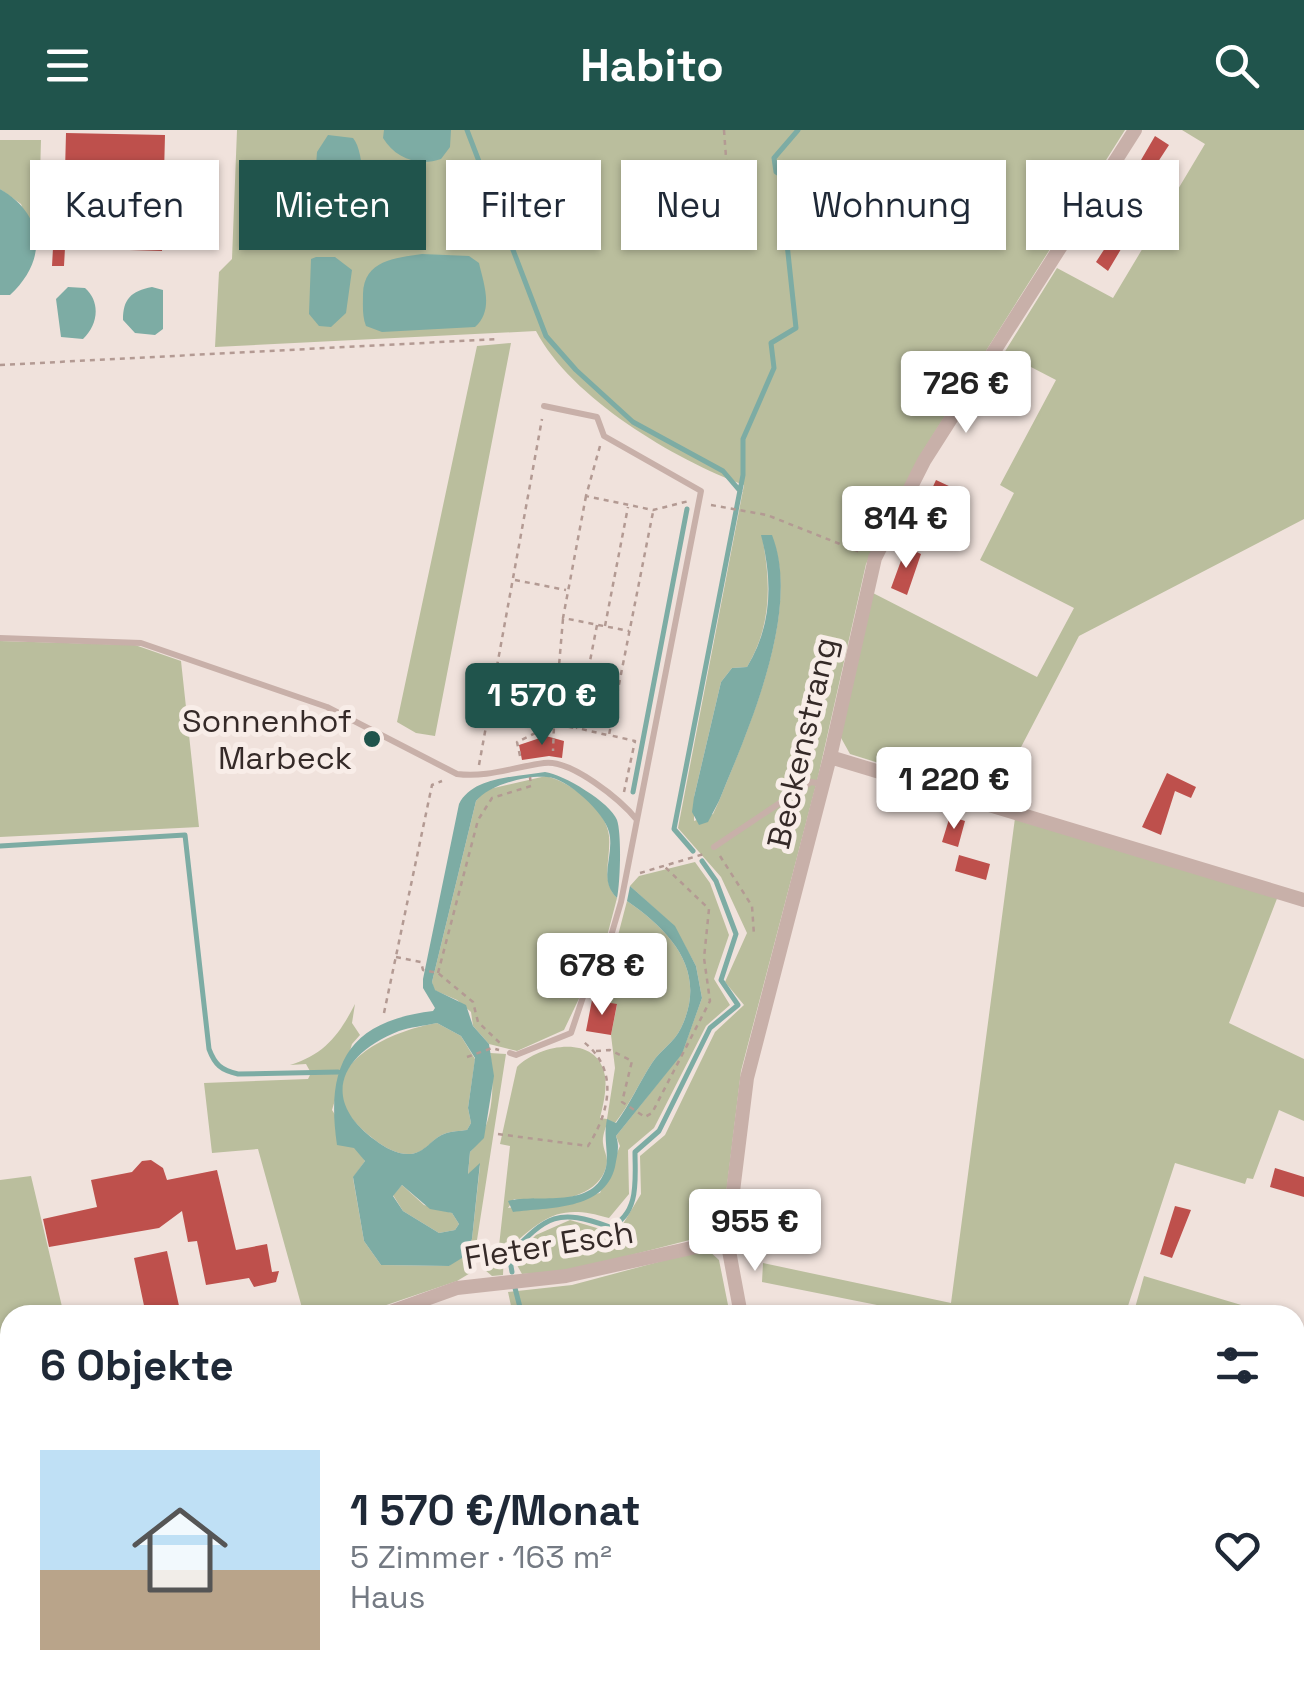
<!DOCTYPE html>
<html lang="de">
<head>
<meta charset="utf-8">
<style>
  :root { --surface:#fff; --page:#f6f6f7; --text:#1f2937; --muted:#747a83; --accent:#20544c }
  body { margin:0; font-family:"Space Grotesk",sans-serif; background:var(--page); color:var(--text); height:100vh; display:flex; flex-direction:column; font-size:38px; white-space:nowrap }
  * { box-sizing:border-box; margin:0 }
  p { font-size:32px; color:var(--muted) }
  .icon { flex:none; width:55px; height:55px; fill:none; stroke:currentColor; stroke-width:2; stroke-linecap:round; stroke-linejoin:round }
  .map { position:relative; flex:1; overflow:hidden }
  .side { position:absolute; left:0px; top:1175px; width:1305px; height:392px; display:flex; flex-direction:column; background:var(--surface); border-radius:30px 30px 0 0; box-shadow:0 2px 8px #0004 }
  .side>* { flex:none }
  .top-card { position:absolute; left:30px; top:30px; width:1245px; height:90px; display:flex; gap:20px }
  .price { position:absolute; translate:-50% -85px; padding:0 22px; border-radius:10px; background:#fff; color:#222; font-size:32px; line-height:65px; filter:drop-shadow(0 2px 5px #0008) }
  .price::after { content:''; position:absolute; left:50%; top:60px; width:30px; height:22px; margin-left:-15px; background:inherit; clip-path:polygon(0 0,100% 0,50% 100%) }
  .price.on { background:var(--accent); color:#fff }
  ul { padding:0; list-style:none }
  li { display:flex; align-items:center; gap:30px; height:250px; padding:0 40px }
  li span { display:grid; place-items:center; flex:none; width:280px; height:200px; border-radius:0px; color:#555 }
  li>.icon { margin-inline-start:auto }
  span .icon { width:120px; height:120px; fill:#fffc; stroke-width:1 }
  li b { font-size:42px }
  h2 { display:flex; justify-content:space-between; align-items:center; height:120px; padding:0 40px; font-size:42px }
  .tag { padding:0 35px; border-radius:0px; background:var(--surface); box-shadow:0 2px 8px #0004; font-size:35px; line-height:90px }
  .tag.on { background:var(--accent); color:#fff }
  header { display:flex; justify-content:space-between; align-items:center; height:130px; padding:0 40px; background:var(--accent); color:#fff; font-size:45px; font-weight:700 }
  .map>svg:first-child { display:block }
</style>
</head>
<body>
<header><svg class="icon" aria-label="menu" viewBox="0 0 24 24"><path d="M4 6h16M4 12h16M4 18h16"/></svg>Habito<svg class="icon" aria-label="search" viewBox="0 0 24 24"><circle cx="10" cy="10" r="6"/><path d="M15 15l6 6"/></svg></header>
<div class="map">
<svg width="1304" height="1567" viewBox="0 0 1304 1567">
  <rect width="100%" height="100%" fill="#f0e2dc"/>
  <!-- green -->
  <path fill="#babe9d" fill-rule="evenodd" d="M237,0H1125L921,324L866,434L818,647L741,941L723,1089L709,1105L569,1141L522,1144L513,1128L536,1105L570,1090L617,1104L641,1064L640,1026L665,1005L715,902L744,875L725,852L747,803L721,747L678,698L744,355C675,330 571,268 536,201L215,217L219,142L232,129ZM771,405C803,478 747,601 719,671L713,684L694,691V667L721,552L732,538L747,537C772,495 771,453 762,406Z
    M1182,0H1304V389L1079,506L994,669L850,624L840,606L871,462L1037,547L1074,478L980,430L1014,363L1000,355L1056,250L1004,223L1057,138L1113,168L1205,14Z
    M0,10H41L38,118L21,74L0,59Z
    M511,213L435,606L416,603L397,592L477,216Z
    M0,511L135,515L181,531L199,697L0,707Z
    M546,646C571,652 607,680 609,706C611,729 600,751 617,768L605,814L564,900L517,921L489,914L473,896L471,882L457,870L434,860L432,852L476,671L485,660Z
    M1015,688L1278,766L1229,893L1304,929V991L1279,980L1253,1049L1247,1048L1245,1054L1175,1033L1125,1185H927L762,1152L763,1133L951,1173Z
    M695,732L710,753L729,805L714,849L730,875L706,896L654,998L628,1020L629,1064L609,1088C556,1072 543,1089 504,1122L503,1145L492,1146L485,1140L487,1116H499L510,1016L500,1014L517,937C539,914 598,903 605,946C607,960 603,975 600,988L607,989L615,938L611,905L617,875L592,870L594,856L616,813L627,771C672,802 708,842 681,898C674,913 660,920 652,933C639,953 630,974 615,993L608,990C606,997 602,1006 603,1013C604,1023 609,1027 606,1037C597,1071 543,1075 514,1069L508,1078L600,1063L620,1016L616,1006L682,923L702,868L696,836L674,796L630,756L639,746Z
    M355,874L352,893L360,905L352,914L332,980L365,1031L353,1048L364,1111L381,1135L449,1136L472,1109L480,1035L468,1045L470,1022C494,998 495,955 490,923L506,924L472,1142L457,1151L357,1185H304L258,1019L212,1023L204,953L308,949L311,943L306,934L290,935C325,924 339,905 355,874Z
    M437,893L461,906L475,929L468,978L471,993L467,1000C460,1001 451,1001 444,1004C431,1009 427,1022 411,1024C398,1025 385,1018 375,1010C295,951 373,904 437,893Z
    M31,1046L64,1185H10V1278L0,1281V1050Z
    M402,1055L424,1075L452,1083L459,1094L455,1100L439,1103L403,1081L393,1065Z
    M707,1119L719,1130L730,1185H513L508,1162L572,1155Z
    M1144,1146L1248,1177L1245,1185H1133Z
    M10,1299V1467L0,1452V1301Z
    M1304,1306V1567H827L804,1558H1295V1316Z
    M486,1558H757L755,1567H487Z"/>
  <!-- water -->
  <path fill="#7daca4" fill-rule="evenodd" d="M384,0H451L450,17L441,29C418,37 395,28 383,8Z
    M328,5L353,8C367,24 366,92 348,105L321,103L312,92L317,22Z
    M0,59C45,85 48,130 10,165H0Z
    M373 93a18 18 0 1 1 36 0a18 18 0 1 1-36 0Z
    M422,124L469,126L479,133C484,155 494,180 475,197L382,202L366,196C362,186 363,175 363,164C364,130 395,128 422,124Z
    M316,127H335L352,140L346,183L331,197L319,196L309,184L311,129Z
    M68,157L85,158C101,172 98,195 83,209L61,207L56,169Z
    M152,157L163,160V199L155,205L135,203L123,190C123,169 131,161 152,157Z
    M761,405H772C802,480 748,600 719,671L708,692L699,695L692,682L694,667L721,552L732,538L747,537C772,496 773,451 761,405Z
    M545,642C563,644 611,673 617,690C622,705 620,754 617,768C597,749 615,726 609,702C605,683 567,648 547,647C526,645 489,655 476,671L432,852L435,860L466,875L473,896L489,914L494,946L484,1008L470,1022L468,1044L480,1033L472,1109L462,1128L449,1136L381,1135L364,1111L353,1047L365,1031L354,1018L337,1015C325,934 349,891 433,881L435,878L423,858V849L459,674C473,646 517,647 545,642ZM437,893L461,906L475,928L468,978L471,993L467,1000C460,1001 451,1001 444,1004C431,1009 426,1022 411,1024C398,1025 385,1018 375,1010C319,969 341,924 399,901C410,897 424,896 437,893ZM402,1055L430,1079L452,1083L459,1094L455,1100L439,1103L403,1081L393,1066Z
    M630,756L675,796L696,836L702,868L682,924L616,1006C620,1017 617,1025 615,1037C604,1081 549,1077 513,1082L508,1071C538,1063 595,1081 606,1037C609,1024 603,1008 607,989L616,993C630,974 639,953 652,933C660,920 674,913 681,898C708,842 672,802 627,771Z"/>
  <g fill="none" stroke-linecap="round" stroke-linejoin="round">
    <!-- stream -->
    <path stroke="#7daca4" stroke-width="5" d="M467,0L546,206L576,240L633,292L723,341L740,361
      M633,662L687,379
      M0,716L185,705L209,919C215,935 221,940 238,944L338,942
      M693,721L674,699L743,345V309L774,238L771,213L796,198L785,95L802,70L793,53L776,42L774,28L798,0
      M512,1142L509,1125C548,1085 557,1078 610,1097C640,1084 635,1049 635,1022L659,1001L710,898L738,875L721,850L736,804L716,751L702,731
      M515,1158L522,1185
      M0,1466L10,1481
      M86,1558L96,1567
      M495,1558V1567"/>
  </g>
  <!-- building -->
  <path fill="#be504c" d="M66,3L165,5L162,121L65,118L64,136H52L53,118H63Z
    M1155,6L1169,15L1154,38L1141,30Z
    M682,40L709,46L707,56L720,59L716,75L677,67Z
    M1116,68L1131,77L1116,101L1101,92Z
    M1122,92L1133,99L1108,141L1096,132Z
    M936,350L951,357L940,383L924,376Z
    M906,417L921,424L907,465L891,458Z
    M546,606L564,611L562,628L549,626L522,630L519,615Z
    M1167,643L1196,657L1191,668L1175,661L1161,705L1142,697Z
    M950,686L965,691L958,717L942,712Z
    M959,725L990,734L986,750L955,741Z
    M592,870L617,874L611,905L586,901Z
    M151,1030L163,1038L167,1050L217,1040L236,1120L267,1114L272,1142L279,1141L276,1152L254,1157L249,1148L206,1155L197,1111L188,1112L182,1081L159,1098L49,1117L43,1089L97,1077L91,1050L132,1042L142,1031Z
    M1275,1038L1304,1047V1067L1270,1057Z
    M1175,1076L1191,1080L1172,1128L1160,1124Z
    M167,1121L181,1185H146L134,1128Z"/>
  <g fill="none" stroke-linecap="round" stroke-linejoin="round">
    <!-- path -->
    <path stroke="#b39a93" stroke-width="2.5" stroke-dasharray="5 5" stroke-linecap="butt" d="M724,0L727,41
      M0,235L499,209
      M600,316L586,366L653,380L689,371
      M586,366L563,488L629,501
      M711,375L767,385L860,422
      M515,450L566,460
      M563,489L554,594L575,598
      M597,495L577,598L607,605
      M605,496L628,377
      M520,626L517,612L554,594L553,621
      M479,635L542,289
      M624,662L635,611L609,605L653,382
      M720,726L752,776L754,805
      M640,743L704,724
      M396,827L421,832L423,840L438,843L473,872L478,892L502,915
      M438,843L478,690L492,668L531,656L530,647
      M384,883L432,655L442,651
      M596,921L610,920L632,931L622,972L645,987L652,983L710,871L704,828L709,779L665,737
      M467,927L492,918L499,920
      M498,1004L588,1016C611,980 619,937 581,910
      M907,1558L917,1567
      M1046,1558L1097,1567
      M917,1567L956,1558"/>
    <!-- lane -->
    <path stroke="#c8b0a9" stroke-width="6" d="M0,508L141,513L327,577L457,644C487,648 514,637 544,633C571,629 621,670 637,690L701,361L604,306L597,287L544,276
      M714,717L811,652L822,654
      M510,923L516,925L571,903L587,855L608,816L621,772L637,690"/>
    <!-- street -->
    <path stroke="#c8b0a9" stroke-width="14" d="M830,627L1304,770
      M382,1185L457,1158L566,1146L727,1110
      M741,1185L727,1110L747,948L830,627L875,428L924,331L1135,0
      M0,1292L10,1290
      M763,1567L765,1558"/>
  </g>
  <!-- markers -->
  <circle fill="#20544c" stroke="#f8ede8" stroke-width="4" cx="372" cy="609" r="10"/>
  <g text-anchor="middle" stroke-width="10" stroke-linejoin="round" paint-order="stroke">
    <!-- poi labels -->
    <g font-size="32" fill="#352a28" stroke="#f8ede8" text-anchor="end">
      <text x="352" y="602">Sonnenhof<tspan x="352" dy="37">Marbeck</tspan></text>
    </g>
    <!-- street labels -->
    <g font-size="32" fill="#352a28" stroke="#f8ede8">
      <text transform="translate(802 613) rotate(-77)" y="11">Beckenstrang</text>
      <text transform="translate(549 1115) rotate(-9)" y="11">Fleter Esch</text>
    </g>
  </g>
</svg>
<b class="price" style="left:966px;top:306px">726 €</b>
<b class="price" style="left:906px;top:441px">814 €</b>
<b class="price on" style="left:542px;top:618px">1 570 €</b>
<b class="price" style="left:954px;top:702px">1 220 €</b>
<b class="price" style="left:602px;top:888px">678 €</b>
<b class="price" style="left:755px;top:1144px">955 €</b>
<div class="top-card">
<a class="tag">Kaufen</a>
<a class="tag on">Mieten</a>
<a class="tag">Filter</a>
<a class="tag">Neu</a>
<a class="tag">Wohnung</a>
<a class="tag">Haus</a>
</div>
<section class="side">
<h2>6 Objekte<svg class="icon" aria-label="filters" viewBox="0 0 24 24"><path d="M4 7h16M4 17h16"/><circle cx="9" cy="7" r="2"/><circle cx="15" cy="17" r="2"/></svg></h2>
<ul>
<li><span style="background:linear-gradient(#bfe0f5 60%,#b9a48a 0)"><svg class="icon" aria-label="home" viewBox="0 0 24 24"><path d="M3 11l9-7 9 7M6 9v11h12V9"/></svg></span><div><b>1 570 €/Monat</b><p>5 Zimmer · 163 m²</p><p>Haus</p></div><svg class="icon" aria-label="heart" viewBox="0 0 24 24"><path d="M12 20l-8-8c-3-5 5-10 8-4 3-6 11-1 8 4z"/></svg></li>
</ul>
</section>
</div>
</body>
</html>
